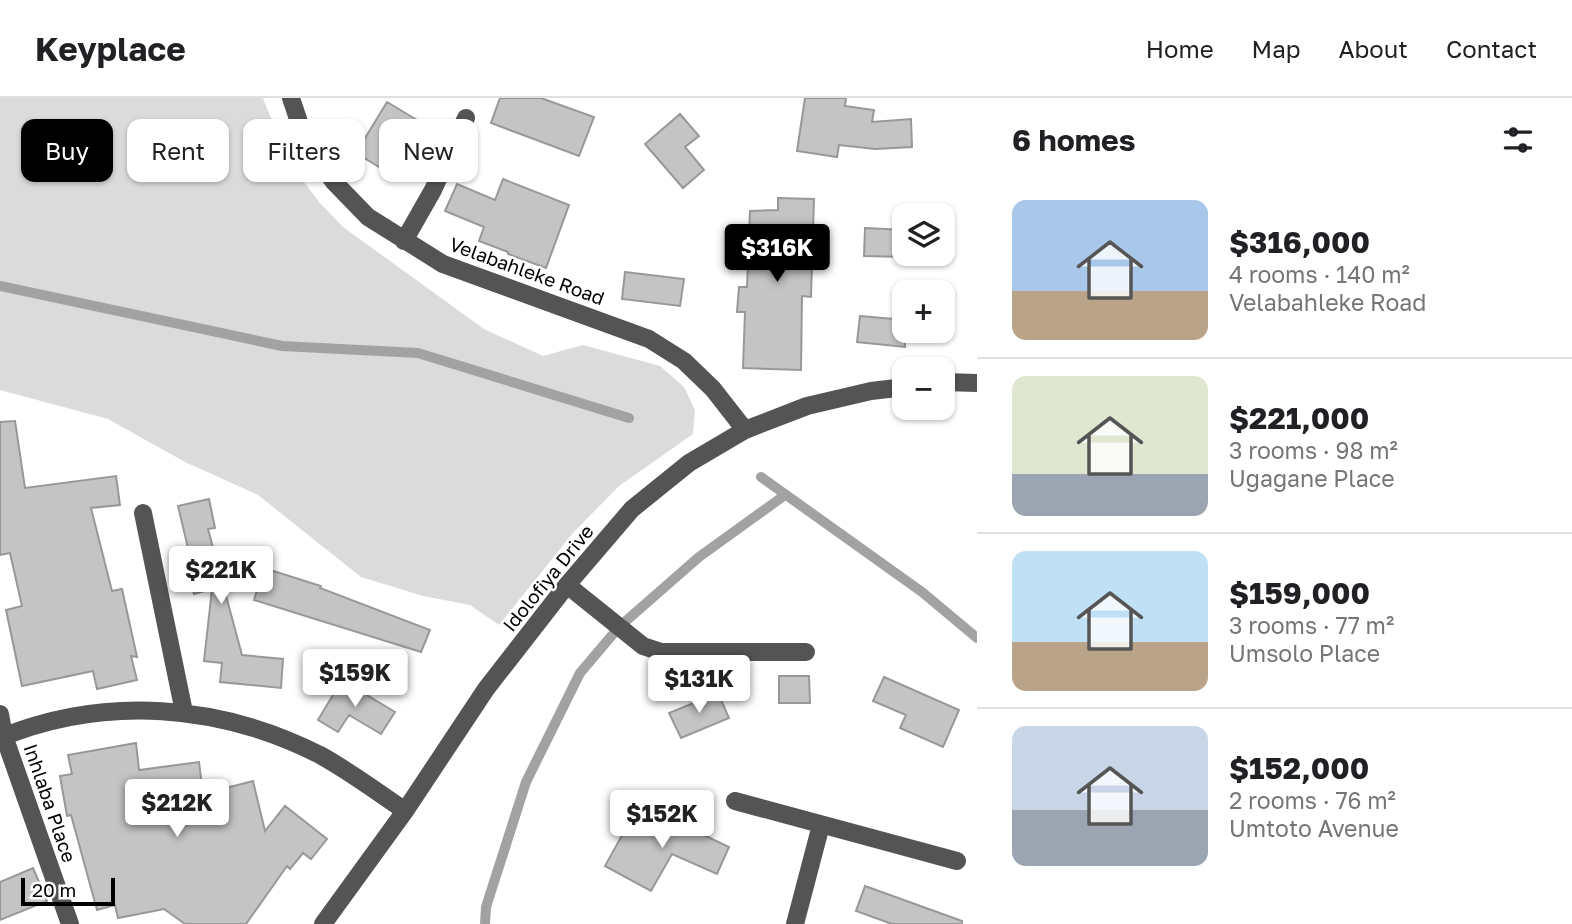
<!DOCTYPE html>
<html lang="en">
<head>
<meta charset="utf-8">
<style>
  :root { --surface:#fff; --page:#f2f2f2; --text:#202124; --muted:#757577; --line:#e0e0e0; --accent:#000 }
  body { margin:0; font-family:"Golos Text",sans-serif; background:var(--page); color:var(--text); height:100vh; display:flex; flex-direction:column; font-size:26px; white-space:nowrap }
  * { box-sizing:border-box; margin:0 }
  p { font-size:23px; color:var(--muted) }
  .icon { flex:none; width:38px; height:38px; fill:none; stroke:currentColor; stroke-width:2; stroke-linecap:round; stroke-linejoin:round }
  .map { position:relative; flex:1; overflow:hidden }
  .sheet { display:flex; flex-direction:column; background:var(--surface); width:595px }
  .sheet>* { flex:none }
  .guide { position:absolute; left:21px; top:21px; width:665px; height:63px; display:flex; gap:14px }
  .fabs { position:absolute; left:892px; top:105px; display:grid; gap:14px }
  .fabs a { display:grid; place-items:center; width:63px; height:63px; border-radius:14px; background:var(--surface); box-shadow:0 2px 5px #0004; font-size:35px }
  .scale { position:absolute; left:21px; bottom:18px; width:94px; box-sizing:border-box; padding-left:7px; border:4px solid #000; border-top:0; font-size:19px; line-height:24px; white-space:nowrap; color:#000; -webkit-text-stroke:5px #fff; paint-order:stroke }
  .price { position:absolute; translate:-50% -60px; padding:0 16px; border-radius:7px; background:#fff; color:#222; font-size:23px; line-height:46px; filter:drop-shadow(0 2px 4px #0008) }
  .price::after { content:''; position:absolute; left:50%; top:42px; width:21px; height:16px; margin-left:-10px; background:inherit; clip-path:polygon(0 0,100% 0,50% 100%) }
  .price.on { background:var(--accent); color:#fff }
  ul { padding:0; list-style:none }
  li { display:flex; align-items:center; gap:21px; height:175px; padding:0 35px }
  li+li { border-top:2px solid var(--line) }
  li span { display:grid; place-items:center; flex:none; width:196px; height:140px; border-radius:14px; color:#555 }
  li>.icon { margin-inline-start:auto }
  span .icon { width:84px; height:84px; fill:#fffc; stroke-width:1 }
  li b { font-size:30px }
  h2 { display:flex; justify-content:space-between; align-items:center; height:84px; padding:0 35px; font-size:30px }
  .tag { padding:0 24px; border-radius:14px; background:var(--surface); box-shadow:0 2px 5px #0004; font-size:24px; line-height:63px }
  .tag.on { background:var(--accent); color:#fff }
  header { display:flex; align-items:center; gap:42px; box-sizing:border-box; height:98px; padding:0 35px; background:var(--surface); border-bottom:2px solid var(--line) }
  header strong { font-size:33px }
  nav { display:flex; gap:38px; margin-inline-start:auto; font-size:24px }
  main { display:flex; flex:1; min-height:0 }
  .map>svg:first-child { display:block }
</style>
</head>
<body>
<header>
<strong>Keyplace</strong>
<nav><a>Home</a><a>Map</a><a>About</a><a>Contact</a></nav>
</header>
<main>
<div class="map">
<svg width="977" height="826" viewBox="0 0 977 826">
  <rect width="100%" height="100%" fill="#fff"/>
  <!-- green -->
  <path fill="#dbdbdb" d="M0,0H263L283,51L300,79L320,105L343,129L484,231L543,258L583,247L660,268L684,289L695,312L693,336L619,388L573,435L499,527L470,507L423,498L361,479L258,397L185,364L108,321L0,292Z"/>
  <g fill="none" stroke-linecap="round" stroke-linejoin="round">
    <!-- stream -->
    <path stroke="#a2a2a2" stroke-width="10" d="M0,188L282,248L418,255L629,320
      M761,379L922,494L977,540
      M485,826L486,809L526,684L580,575L619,529L699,459L785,397"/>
  </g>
  <!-- building -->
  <path fill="#c4c4c4" stroke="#989898" stroke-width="2" d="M500,0H541L594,19L579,58L491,25Z
    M805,0H846L845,8L874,12L872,24L911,21L912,49L875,51L839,47L837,59L797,53Z
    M387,4L432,31L402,80L394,74L392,77L356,55Z
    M680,16L699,38L685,49L704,72L683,90L645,46Z
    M503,81L569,107L546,170L508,156V154L479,143L484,129L445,113L457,86L495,102Z
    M778,100L814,101L811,199L802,198L801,272L743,270L745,214H737L739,189H747L750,113L778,112Z
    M865,130L905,132V159L864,158Z
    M625,174L684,181L680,208L622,201Z
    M860,218L905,222V249L857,244Z
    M15,323L25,390L116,378L120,407L91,410L112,493L122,491L137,559L131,558L137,582L97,591L93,573L22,588L6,512L22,508L10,455L0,457V324Z
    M209,401L215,430L208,431L242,557L283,561L281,590L220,584L222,565L204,563L212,491L194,496L187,469L192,467L178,408Z
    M264,470L321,488L320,490L430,532L421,554L254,502Z
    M779,578H809L810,605H779Z
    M884,579L959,612L943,649L900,630L906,617L873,603Z
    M342,582L395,614L381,636L349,617L338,634L318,622Z
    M718,595L729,620L681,640L669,615Z
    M136,645L139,672L199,664L203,696L253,683L265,733L285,708L327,741L311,761L303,755L290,771L287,768L246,826H185L164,811L118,820L115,807L97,812L71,717L67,718L60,678L72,676L68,657Z
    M649,711L729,749L717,776L672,756L651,793L605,768L626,730L636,735Z
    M33,770L47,803L0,822V784Z
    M865,788L962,823V826H892L856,813Z"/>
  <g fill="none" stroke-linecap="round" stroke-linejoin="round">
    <!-- minor -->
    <path stroke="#545454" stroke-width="18" d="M291,0L306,45L334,84L368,119L443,166L649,241L684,263L713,291L745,332
      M404,143L433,92L466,20
      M943,284L977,285
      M143,415L184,614
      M567,487L643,548L661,554H806
      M0,616L4,638L70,826
      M0,640C105,597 220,606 320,657C349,673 378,694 405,713
      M735,703L957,763
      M323,826L405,713L486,591L567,487L632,411L689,365L745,332L807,308L871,293L905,289
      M795,826L821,727"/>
  </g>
  <g text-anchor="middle" stroke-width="5" stroke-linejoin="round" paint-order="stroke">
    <!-- street labels -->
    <g font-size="19" fill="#000" stroke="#fff">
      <text transform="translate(527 173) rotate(20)" y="7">Velabahleke Road</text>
      <text transform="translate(548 480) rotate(-51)" y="7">Idolofiya Drive</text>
      <text transform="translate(50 705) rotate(71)" y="7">Inhlaba Place</text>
    </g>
  </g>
</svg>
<div class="fabs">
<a><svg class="icon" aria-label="layers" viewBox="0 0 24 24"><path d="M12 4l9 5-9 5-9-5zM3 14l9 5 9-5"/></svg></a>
<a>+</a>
<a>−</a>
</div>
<div class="scale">20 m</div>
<b class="price on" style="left:777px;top:186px">$316K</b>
<b class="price" style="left:221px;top:508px">$221K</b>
<b class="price" style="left:355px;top:611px">$159K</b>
<b class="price" style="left:699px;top:617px">$131K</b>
<b class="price" style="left:177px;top:741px">$212K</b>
<b class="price" style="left:662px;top:752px">$152K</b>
<div class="guide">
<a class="tag on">Buy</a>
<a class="tag">Rent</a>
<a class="tag">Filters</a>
<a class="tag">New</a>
</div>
</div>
<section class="sheet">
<h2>6 homes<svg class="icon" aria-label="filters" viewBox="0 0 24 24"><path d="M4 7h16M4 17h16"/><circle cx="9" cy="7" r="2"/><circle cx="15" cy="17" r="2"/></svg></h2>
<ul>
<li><span style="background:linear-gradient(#a9c7e8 65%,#b9a48a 0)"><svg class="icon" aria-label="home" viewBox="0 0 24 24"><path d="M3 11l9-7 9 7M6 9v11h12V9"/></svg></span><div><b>$316,000</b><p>4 rooms · 140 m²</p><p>Velabahleke Road</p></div></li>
<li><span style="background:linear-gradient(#dfe7d0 70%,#9aa5b1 0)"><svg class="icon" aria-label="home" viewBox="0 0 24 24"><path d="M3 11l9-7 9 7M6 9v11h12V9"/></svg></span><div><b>$221,000</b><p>3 rooms · 98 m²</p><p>Ugagane Place</p></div></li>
<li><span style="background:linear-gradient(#bfe0f5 65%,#b9a48a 0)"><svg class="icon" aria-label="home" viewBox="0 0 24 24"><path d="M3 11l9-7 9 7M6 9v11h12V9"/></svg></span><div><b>$159,000</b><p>3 rooms · 77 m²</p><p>Umsolo Place</p></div></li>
<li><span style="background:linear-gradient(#c9d6e8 60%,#9aa5b1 0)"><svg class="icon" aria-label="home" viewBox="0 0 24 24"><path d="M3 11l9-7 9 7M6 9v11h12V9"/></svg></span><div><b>$152,000</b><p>2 rooms · 76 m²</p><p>Umtoto Avenue</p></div></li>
</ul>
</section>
</main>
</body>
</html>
